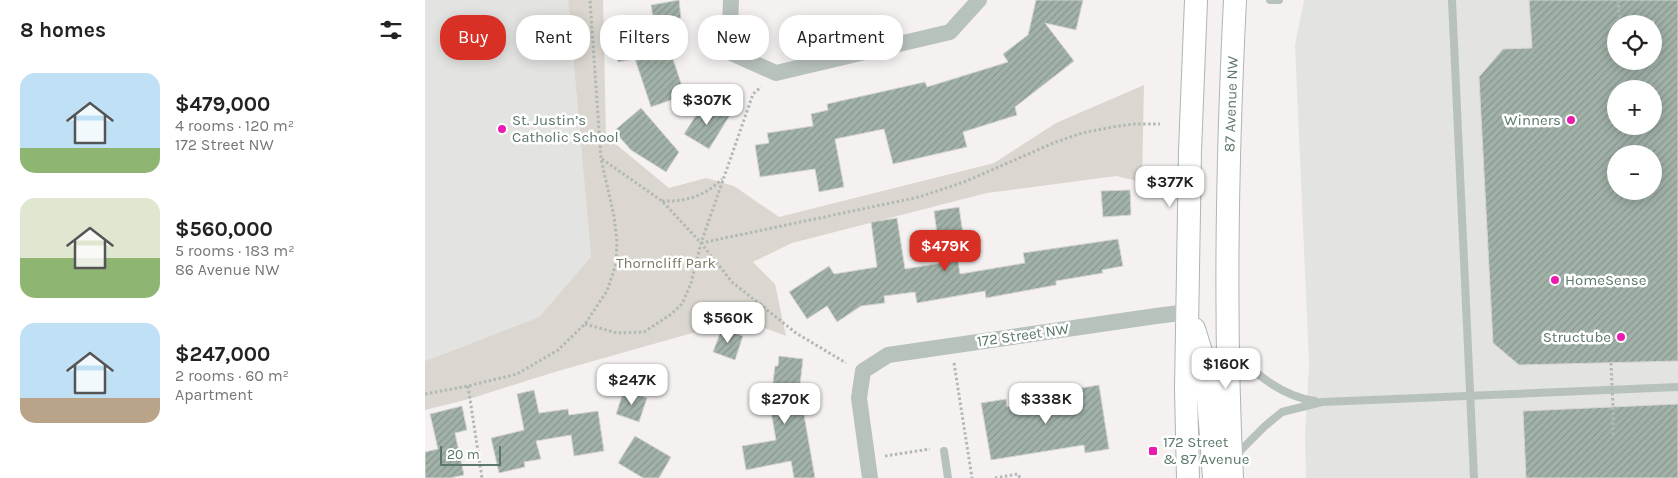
<!DOCTYPE html>
<html lang="en">
<head>
<meta charset="utf-8">
<style>
  :root { --surface:#fff; --page:#f6f6f6; --text:#222; --muted:#767676; --accent:#d93025 }
  body { margin:0; font-family:Karla,sans-serif; background:var(--page); color:var(--text); height:100vh; display:flex; flex-direction:column; font-size:19px; white-space:nowrap }
  * { box-sizing:border-box; margin:0 }
  p { font-size:16px; color:var(--muted) }
  .icon { flex:none; width:28px; height:28px; fill:none; stroke:currentColor; stroke-width:2; stroke-linecap:round; stroke-linejoin:round }
  .map { position:relative; flex:1; overflow:hidden }
  .panel { display:flex; flex-direction:column; background:var(--surface); width:425px }
  .panel>* { flex:none }
  .top-card { position:absolute; left:15px; top:15px; width:475px; height:45px; display:flex; gap:10px }
  .controls { position:absolute; left:1182px; top:15px; display:grid; gap:10px }
  .controls a { display:grid; place-items:center; width:55px; height:55px; border-radius:50%; background:var(--surface); box-shadow:0 2px 12px #0003; font-size:25px }
  .scale { position:absolute; left:15px; bottom:12px; width:61px; box-sizing:border-box; padding-left:5px; border:2px solid #5b7869; border-top:0; font-size:14px; line-height:18px; white-space:nowrap; color:#5b7869; -webkit-text-stroke:4px #fff; paint-order:stroke }
  .price { position:absolute; translate:-50% -42px; padding:0 11px; border-radius:10px; background:#fff; color:#222; font-size:16px; line-height:32px; filter:drop-shadow(0 1px 2px #0008) }
  .price::after { content:''; position:absolute; left:50%; top:30px; width:15px; height:11px; margin-left:-8px; background:inherit; clip-path:polygon(0 0,100% 0,50% 100%) }
  .price.current { background:var(--accent); color:#fff }
  ul { padding:0; list-style:none }
  li { display:flex; align-items:center; gap:15px; height:125px; padding:0 20px }
  li span { display:grid; place-items:center; flex:none; width:140px; height:100px; border-radius:15px; color:#555 }
  li>.icon { margin-inline-start:auto }
  span .icon { width:60px; height:60px; fill:#fffc; stroke-width:1 }
  li b { font-size:21px }
  h2 { display:flex; justify-content:space-between; align-items:center; height:60px; padding:0 20px; font-size:21px }
  .pill { padding:0 18px; border-radius:20px; background:var(--surface); box-shadow:0 2px 12px #0003; font-size:18px; line-height:45px }
  .pill.current { background:var(--accent); color:#fff }
  main { display:flex; flex:1; min-height:0 }
  .map>svg:first-child { display:block }
</style>
</head>
<body>
<main>
<section class="panel">
<h2>8 homes<svg class="icon" aria-label="filters" viewBox="0 0 24 24"><path d="M4 7h16M4 17h16"/><circle cx="9" cy="7" r="2"/><circle cx="15" cy="17" r="2"/></svg></h2>
<ul>
<li><span style="background:linear-gradient(#bfe0f5 75%,#8fb573 0)"><svg class="icon" aria-label="home" viewBox="0 0 24 24"><path d="M3 11l9-7 9 7M6 9v11h12V9"/></svg></span><div><b>$479,000</b><p>4 rooms · 120 m²</p><p>172 Street NW</p></div></li>
<li><span style="background:linear-gradient(#dfe7d0 60%,#8fb573 0)"><svg class="icon" aria-label="home" viewBox="0 0 24 24"><path d="M3 11l9-7 9 7M6 9v11h12V9"/></svg></span><div><b>$560,000</b><p>5 rooms · 183 m²</p><p>86 Avenue NW</p></div></li>
<li><span style="background:linear-gradient(#bfe0f5 75%,#b9a48a 0)"><svg class="icon" aria-label="home" viewBox="0 0 24 24"><path d="M3 11l9-7 9 7M6 9v11h12V9"/></svg></span><div><b>$247,000</b><p>2 rooms · 60 m²</p><p>Apartment</p></div></li>
</ul>
</section>
<div class="map">
<svg width="1253" height="478" viewBox="0 0 1253 478">
  <defs>
    <pattern id="building-hatch" width="6" height="6" patternUnits="userSpaceOnUse" patternTransform="scale(1.25)"><rect width="6" height="6" fill="#a2b2a9"/><path d="M-1 1l2-2M0 6l6-6M5 7l2-2" fill="none" stroke="#87968e"/></pattern>
  </defs>
  <rect width="100%" height="100%" fill="#f5f1f1"/>
  <!-- built -->
  <path fill="#e3e3e1" fill-rule="evenodd" d="M0,0H143L166,257L114,317L0,361Z
    M879,0H1253V478H881L880,437L884,363L870,45ZM1191,24H1229V61H1191ZM1191,89H1229V126H1191ZM1191,154H1229V191H1191Z"/>
  <!-- green -->
  <path fill="#dbd7d0" d="M143,0H178L181,136L244,188L281,178L309,186L354,217L569,163L631,123L719,85L717,182L691,176L562,193L367,243L328,262L350,284L361,336L303,314L285,328L133,371L44,399L0,410V361L114,317L166,257Z"/>
  <!-- building -->
  <path fill="url(#building-hatch)" stroke="#d7d4d4" fill-rule="evenodd" d="M254,0L256,18L252,19L255,39L242,41L260,95L226,107L210,59L193,62L189,39L230,31L226,5Z
    M611,0H658L651,30L620,23L649,61L590,107L592,115L538,132L542,147L468,164L459,129L410,139L419,187L394,192L390,169L335,177L330,145L344,143L342,133L388,126L386,114L403,110L402,104L500,82L502,87L583,62L578,54L603,35Z
    M1104,0H1253V361L1094,365L1068,343L1054,77L1078,49L1107,48ZM1229,21V61H1191V23ZM1191,89H1229V126H1191ZM1191,154H1229V191H1191Z
    M290,105L305,115L284,149L259,134L277,106L286,111Z
    M216,108L254,152L241,172L206,150L189,131Z
    M705,190L706,215L678,217L676,191Z
    M534,207L538,234L529,236L535,274L600,263L598,253L693,239L698,266L677,270L678,273L631,281V285L561,298L560,291L492,303L490,292L459,296L460,303L436,306L412,322L402,306L382,319L364,292L404,266L409,274L452,267L446,222L472,218L480,269L516,263L509,211Z
    M297,328L318,336L310,360L288,352Z
    M354,356L378,359L372,410L378,409L390,478H369L366,461L321,470L317,446L351,440L345,406L350,366H353Z
    M674,385L684,449L660,453L659,445L566,460L556,403L581,399L582,407L651,395L650,389Z
    M109,390L114,413L143,409L144,415L173,411L179,451L149,456L146,435L111,441L116,459L99,462L100,467L74,473L66,438L99,430L92,394Z
    M199,390L222,398L214,422L191,414Z
    M1253,404V478H1101L1098,411Z
    M37,406L42,430L30,433L39,475L25,478H0V452L13,449L5,414Z
    M210,436L246,457L234,478H218L193,463Z"/>
  <g fill="none" stroke-linecap="round" stroke-linejoin="round">
    <defs>
      <path id="secondary" d="M769,329L781,368L789,478
        M763,478L761,389L765,151L771,0
        M807,478C799,319 802,159 810,0"/>
    </defs>
    <!-- secondary casing -->
    <use href="#secondary" stroke="#abb7b1" stroke-width="24"/>
    <!-- path -->
    <path stroke="#b1b9b5" stroke-width="3" stroke-dasharray="2.5 2.5" stroke-linecap="butt" d="M1193,0L1195,24
      M177,159L237,201L276,243L307,282L371,333L421,363
      M237,201C261,202 280,196 297,179
      M276,243L494,197L539,182L631,142L657,133L687,127L709,124H735
      M160,324L192,333L219,332L245,315L257,304L266,283L276,243L328,94L336,87
      M529,363L547,478
      M43,386L57,478
      M0,394L43,386L92,374L133,350L160,324L182,291L191,264L192,242L189,216L176,159L165,0
      M1188,435V408
      M460,456L505,449
      M570,478L593,474L595,478"/>
    <!-- service -->
    <path stroke="#b8c2bd" stroke-width="8" d="M845,0H854
      M1027,0L1049,478
      M809,349C828,374 859,397 890,401
      M519,451L523,478
      M810,456L840,426L857,412L897,402L1253,387"/>
    <!-- minor -->
    <path stroke="#b8c2bd" stroke-width="16" d="M306,0L304,52L351,73L525,32L554,0
      M445,478L434,398L438,371L463,355L731,316L763,312"/>
    <!-- secondary -->
    <use href="#secondary" stroke="#fff" stroke-width="22"/>
    <!-- path-bridge -->
    <path stroke="#b1b9b5" stroke-width="3" stroke-dasharray="2.5 2.5" stroke-linecap="butt" d="M1186,363L1188,408"/>
  </g>
  <!-- markers -->
  <g fill="#eb1bb0" stroke="#fff" stroke-width="2">
    <circle cx="1146" cy="120" r="5"/>
    <circle cx="77" cy="129" r="5"/>
    <circle cx="1130" cy="280" r="5"/>
    <circle cx="1196" cy="337" r="5"/>
    <rect x="723" y="446" width="10" height="10" rx="2.5"/>
  </g>
  <g text-anchor="middle" stroke-width="5" stroke-linejoin="round" paint-order="stroke">
    <!-- street labels -->
    <g font-size="15" fill="#5b7869" stroke="#fff">
      <text transform="translate(806 104) rotate(-88)" y="5">87 Avenue NW</text>
      <text transform="translate(598 335) rotate(-8)" y="5">172 Street NW</text>
    </g>
    <!-- poi labels -->
    <g font-size="15" fill="#5b7869" stroke="#fff" text-anchor="start">
      <text x="87" y="125">St. Justin’s<tspan x="87" dy="17">Catholic School</tspan></text>
      <text x="1136" y="125" text-anchor="end">Winners</text>
      <text x="1140" y="285">HomeSense</text>
      <text x="1186" y="342" text-anchor="end">Structube</text>
      <text x="738" y="447">172 Street<tspan x="738" dy="17">&amp; 87 Avenue</tspan></text>
    </g>
    <!-- park labels -->
    <g font-size="15" fill="#7b7762" stroke="#fff">
      <text x="241" y="268">Thorncliff Park</text>
    </g>
  </g>
</svg>
<div class="controls">
<a><svg class="icon" aria-label="locate" viewBox="0 0 24 24"><circle cx="12" cy="12" r="6"/><path d="M12 2v4M12 18v4M2 12h4M18 12h4"/></svg></a>
<a>+</a>
<a>−</a>
</div>
<div class="scale">20 m</div>
<b class="price" style="left:282px;top:126px">$307K</b>
<b class="price" style="left:745px;top:208px">$377K</b>
<b class="price current" style="left:520px;top:272px">$479K</b>
<b class="price" style="left:303px;top:344px">$560K</b>
<b class="price" style="left:801px;top:390px">$160K</b>
<b class="price" style="left:207px;top:406px">$247K</b>
<b class="price" style="left:360px;top:425px">$270K</b>
<b class="price" style="left:621px;top:425px">$338K</b>
<div class="top-card">
<a class="pill current">Buy</a>
<a class="pill">Rent</a>
<a class="pill">Filters</a>
<a class="pill">New</a>
<a class="pill">Apartment</a>
</div>
</div>
</main>
</body>
</html>
